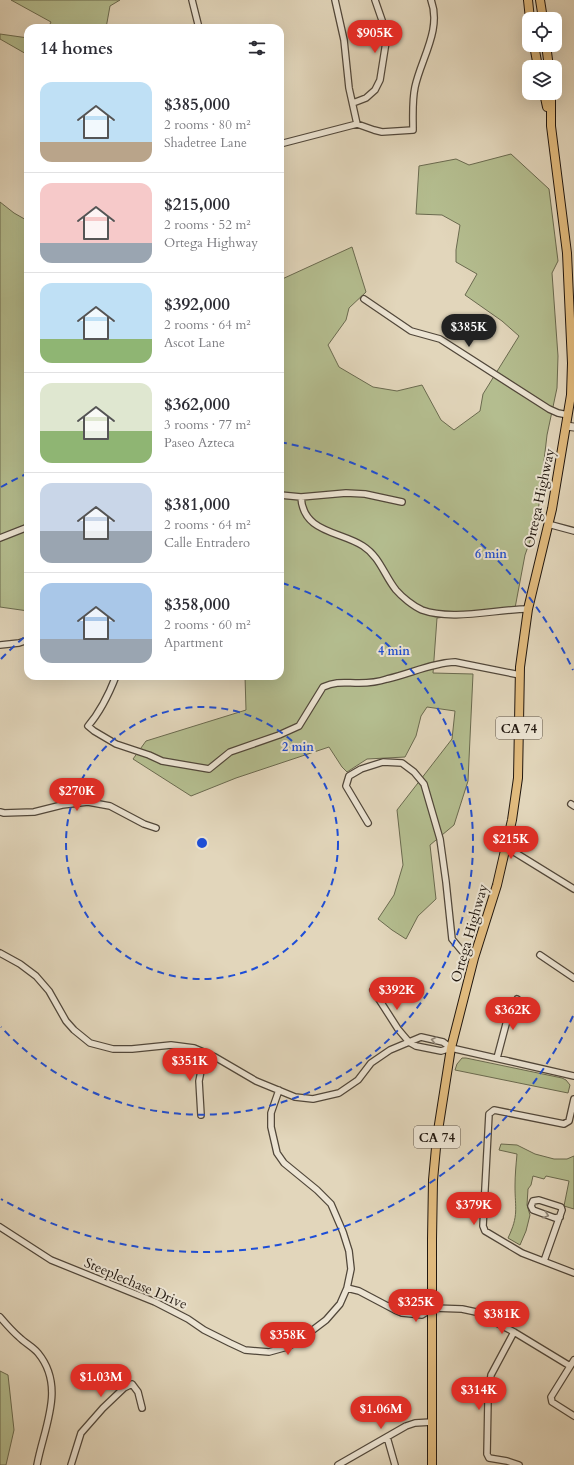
<!DOCTYPE html>
<html lang="en">
<head>
<meta charset="utf-8">
<style>
  :root { --surface:#fff; --page:#f7f7f7; --text:#2b2b33; --muted:#7c7c81; --line:#e1e1e2; --accent:#d93025 }
  body { margin:0; font-family:Cardo,serif; background:var(--page); color:var(--text); height:100vh; display:flex; flex-direction:column; font-size:15px; white-space:nowrap }
  * { box-sizing:border-box; margin:0 }
  p { font-size:13px; color:var(--muted) }
  .icon { flex:none; width:22px; height:22px; fill:none; stroke:currentColor; stroke-width:2; stroke-linecap:round; stroke-linejoin:round }
  .map { position:relative; flex:1; overflow:hidden }
  .sheet { position:absolute; left:24px; top:24px; width:260px; height:656px; display:flex; flex-direction:column; background:var(--surface); border-radius:12px; box-shadow:0 4px 16px #0002 }
  .sheet>* { flex:none }
  .fabs { position:absolute; left:522px; top:12px; display:grid; gap:8px }
  .fabs a { display:grid; place-items:center; width:40px; height:40px; border-radius:8px; background:var(--surface); box-shadow:0 4px 16px #0002; font-size:20px }
  .price { position:absolute; translate:-50% -34px; padding:0 9px; border-radius:14px; background:var(--accent); color:#fff; font-size:13px; line-height:26px; filter:drop-shadow(0 1px 2px #0008) }
  .price::after { content:''; position:absolute; left:50%; top:24px; width:12px; height:9px; margin-left:-6px; background:inherit; clip-path:polygon(0 0,100% 0,50% 100%) }
  .price.on { background:#222; color:#fff }
  ul { padding:0; list-style:none }
  li { display:flex; align-items:center; gap:12px; height:100px; padding:0 16px }
  li+li { border-top:1px solid var(--line) }
  li span { display:grid; place-items:center; flex:none; width:112px; height:80px; border-radius:12px; color:#555 }
  li>.icon { margin-inline-start:auto }
  span .icon { width:48px; height:48px; fill:#fffc; stroke-width:1 }
  li b { font-size:17px }
  h2 { display:flex; justify-content:space-between; align-items:center; height:48px; padding:0 16px; font-size:17px }
  .map>svg:first-child { display:block }
</style>
</head>
<body>
<div class="map">
<svg width="574" height="1465" viewBox="0 0 574 1465">
  <rect width="100%" height="100%" fill="#e2d6bb"/>
  <filter id="stains"><feTurbulence type="fractalNoise" baseFrequency=".005" numOctaves="4"/><feColorMatrix values="0 0 0 0 .2 0 0 0 0 .09 0 0 0 0 .02 0 0 0 .5 -.17"/></filter>
  <radialGradient id="worn" r=".72"><stop offset=".6" stop-color="#630" stop-opacity="0"/><stop offset="1" stop-color="#630" stop-opacity=".3"/></radialGradient>
  <!-- green -->
  <path fill="#b4bd8f" stroke="#6a6a4f" d="M11,0H120L110,6L106,28H48L51,22Z
    M0,34L28,38V55L0,39Z
    M511,154L549,189L558,261L552,273L558,356L557,388L547,435L537,521L525,555L515,608L437,618L433,673L473,674L468,781L454,825L430,845L436,899L418,916L406,939L392,930L378,919L394,895L403,865L397,810L452,739L455,711L427,707L421,716L416,736L405,757L367,759L347,772L342,767L329,747L236,778L191,796L133,759L146,741L246,710L245,676H280V280L352,247L366,292L349,308L346,320L328,345L339,367L373,387L397,391L422,385L441,420L454,430L480,411L483,394L519,336L502,321L465,295L477,274L456,262V250L460,225L442,215L416,214L419,166L456,159L469,165Z
    M0,202L14,213L28,221V611L0,607Z
    M462,1058H466L562,1078L566,1080L570,1085L568,1093L455,1070L457,1064Z
    M501,1144L517,1145L535,1154L554,1159H567L574,1156V1209L564,1206L569,1181L546,1176L544,1179L533,1176L531,1185L528,1189L527,1205L530,1215L526,1231L520,1245L508,1238C519,1215 515,1209 515,1186C515,1175 516,1165 517,1154L499,1150Z
    M0,1371L8,1375L14,1430L6,1465H0Z"/>
  <g fill="none" stroke-linecap="round" stroke-linejoin="round">
    <defs>
      <path id="minor" d="M192,0L199,28
        M335,0L344,40L349,88L357,124
        M353,103L366,98L375,90L380,80L386,42L384,26L375,0
        M357,124L374,130L382,132L413,130C413,116 412,101 415,87C421,59 442,29 431,0
        M280,144L357,124
        M364,299L411,331L440,339L549,409L558,413L568,415
        M280,495L301,497L346,493L365,494L402,502
        M301,497C303,533 340,531 363,546C380,557 384,575 396,590C402,597 413,606 422,610C452,621 497,609 528,609
        M548,524L574,531
        M0,538L28,527
        M0,645L19,643L28,640
        M116,676C109,694 101,711 88,726L94,731L116,744L149,755L162,761L209,769L230,752L279,735L299,726L323,687C337,681 344,683 359,683C368,683 378,682 387,679C410,674 431,663 455,662L520,675
        M571,804L574,806
        M0,812L4,813L34,812L62,805L88,802L110,806L144,824L156,828
        M368,823L346,786L349,776L361,769L383,762L402,763L414,772L424,784L440,839L446,882L452,939L462,951L474,958
        M506,847L574,889
        M0,953L20,964L36,976L49,991L66,1021L74,1030L90,1043L113,1049H132L171,1045L194,1048L215,1057L256,1081L295,1097L313,1099L339,1093L358,1080L371,1063L390,1050L421,1037L443,1042L451,1048
        M540,955L574,978
        M373,990L398,1029L409,1042L416,1046L441,1051L451,1048L574,1076
        M497,1058L506,1024L517,999
        M574,1099L569,1121L564,1124L494,1110L489,1114L483,1226L485,1231L522,1253L574,1273
        M201,1115L199,1081L202,1066L207,1053
        M0,1227L51,1260L155,1302L188,1319L204,1330L230,1343L245,1350L269,1352L287,1347L297,1342L326,1320L340,1304L347,1288L351,1269L349,1251L343,1232L331,1204L317,1190L284,1163L277,1153L271,1127V1113L279,1090
        M544,1261L562,1210L561,1207L539,1200L533,1201L531,1206L533,1210L555,1218L560,1217
        M347,1288L359,1291L395,1310L402,1313L422,1315L433,1308
        M388,1306L403,1304L423,1305L433,1308L462,1309L476,1312L514,1332L570,1366
        M0,1317C6,1324 12,1331 19,1337C25,1343 33,1347 38,1353C66,1387 44,1427 37,1465
        M514,1332L491,1375L488,1400L487,1454L489,1458L507,1461L519,1465
        M574,1360L551,1397L552,1402L574,1416
        M387,1437L395,1465
        M71,1465L81,1433L103,1408L124,1388L132,1384L138,1392L142,1408
        M338,1465L406,1426L415,1423L432,1422"/>
      <path id="tertiary" d="M566,426L574,427"/>
      <path id="primary" d="M528,0L530,19
        M540,0L543,19
        M534,45L538,67
        M546,45L549,67
        M544,93L547,107
        M432,1465V1239L433,1180L437,1137L451,1048L474,958L497,885L512,820L518,778L520,667L528,609L552,509L571,395L572,363L567,253L551,126V93"/>
    </defs>
    <!-- minor casing -->
    <use href="#minor" stroke="#51473a" stroke-width="8"/>
    <!-- tertiary casing -->
    <use href="#tertiary" stroke="#51473a" stroke-width="9"/>
    <!-- primary casing -->
    <use href="#primary" stroke="#21170f" stroke-width="10"/>
    <!-- minor -->
    <use href="#minor" stroke="#ece4d3" stroke-width="5.5"/>
    <!-- tertiary -->
    <use href="#tertiary" stroke="#ece4d3" stroke-width="7"/>
    <!-- primary -->
    <use href="#primary" stroke="#e1bb7e" stroke-width="8"/>
  </g>
  <!-- one-way arrows -->
  <defs><path id="oneway-chevron" d="M-2-3.5L2.5 0L-2 3.5" fill="none" stroke-width="1.6" stroke-linecap="round" stroke-linejoin="round"/></defs>
  <g stroke="#91887b">
    <use href="#oneway-chevron" transform="translate(434 1040) rotate(-168)"/>
    <use href="#oneway-chevron" transform="translate(546 1215) rotate(18)"/>
  </g>
  <!-- distance rings -->
  <g fill="none" stroke="#1d4ed8" stroke-width="2" stroke-dasharray="7 5">
    <circle cx="202" cy="843" r="136"/>
    <path d="M1 659A272 272 0 0 1 27 635M282 583A272 272 0 1 1 1 1027"/>
    <path d="M573 1016A409 409 0 0 1 1 1199M1 487A409 409 0 0 1 26 474M280 442A409 409 0 0 1 573 670"/>
  </g>
  <g text-anchor="middle" stroke-width="4" stroke-linejoin="round" paint-order="stroke">
    <!-- shield labels -->
    <g fill="#ece4d3" stroke="#5e544a" stroke-width="1">
      <rect x="496" y="717" width="46" height="22" rx="3"/>
      <rect x="414" y="1126" width="46" height="22" rx="3"/>
    </g>
    <g font-size="13" font-weight="bold" fill="#21170f">
      <text x="519" y="733">CA 74</text>
      <text x="437" y="1142">CA 74</text>
    </g>
    <!-- street labels -->
    <g font-size="14" fill="#21170f" stroke="#ece4d3">
      <text transform="translate(539 498) rotate(-78)" y="5">Ortega Highway</text>
      <text transform="translate(469 933) rotate(-74)" y="5">Ortega Highway</text>
      <text transform="translate(136 1283) rotate(23)" y="5">Steeplechase Drive</text>
    </g>
  </g>
  <circle cx="202" cy="843" r="6" fill="#1d4ed8" stroke="#ece4d3" stroke-width="2"/>
  <g font-size="12" text-anchor="middle" font-weight="bold" fill="#1d4ed8" stroke="#ece4d3" stroke-width="4" stroke-linejoin="round" paint-order="stroke">
    <text x="491" y="558">6 min</text>
    <text x="394" y="655">4 min</text>
    <text x="298" y="751">2 min</text>
  </g>
  <rect width="100%" height="100%" filter="url(#stains)"/>
  <rect width="100%" height="100%" fill="url(#worn)"/>
</svg>
<div class="fabs">
<a><svg class="icon" aria-label="locate" viewBox="0 0 24 24"><circle cx="12" cy="12" r="6"/><path d="M12 2v4M12 18v4M2 12h4M18 12h4"/></svg></a>
<a><svg class="icon" aria-label="layers" viewBox="0 0 24 24"><path d="M12 4l9 5-9 5-9-5zM3 14l9 5 9-5"/></svg></a>
</div>
<b class="price" style="left:375px;top:54px">$905K</b>
<b class="price on" style="left:469px;top:348px">$385K</b>
<b class="price" style="left:77px;top:812px">$270K</b>
<b class="price" style="left:511px;top:860px">$215K</b>
<b class="price" style="left:397px;top:1011px">$392K</b>
<b class="price" style="left:513px;top:1031px">$362K</b>
<b class="price" style="left:190px;top:1082px">$351K</b>
<b class="price" style="left:474px;top:1226px">$379K</b>
<b class="price" style="left:416px;top:1323px">$325K</b>
<b class="price" style="left:502px;top:1335px">$381K</b>
<b class="price" style="left:288px;top:1356px">$358K</b>
<b class="price" style="left:101px;top:1398px">$1.03M</b>
<b class="price" style="left:479px;top:1411px">$314K</b>
<b class="price" style="left:381px;top:1430px">$1.06M</b>
<section class="sheet">
<h2>14 homes<svg class="icon" aria-label="filters" viewBox="0 0 24 24"><path d="M4 7h16M4 17h16"/><circle cx="9" cy="7" r="2"/><circle cx="15" cy="17" r="2"/></svg></h2>
<ul>
<li><span style="background:linear-gradient(#bfe0f5 75%,#b9a48a 0)"><svg class="icon" aria-label="home" viewBox="0 0 24 24"><path d="M3 11l9-7 9 7M6 9v11h12V9"/></svg></span><div><b>$385,000</b><p>2 rooms · 80 m²</p><p>Shadetree Lane</p></div></li>
<li><span style="background:linear-gradient(#f6c9c9 75%,#9aa5b1 0)"><svg class="icon" aria-label="home" viewBox="0 0 24 24"><path d="M3 11l9-7 9 7M6 9v11h12V9"/></svg></span><div><b>$215,000</b><p>2 rooms · 52 m²</p><p>Ortega Highway</p></div></li>
<li><span style="background:linear-gradient(#bfe0f5 70%,#8fb573 0)"><svg class="icon" aria-label="home" viewBox="0 0 24 24"><path d="M3 11l9-7 9 7M6 9v11h12V9"/></svg></span><div><b>$392,000</b><p>2 rooms · 64 m²</p><p>Ascot Lane</p></div></li>
<li><span style="background:linear-gradient(#dfe7d0 60%,#8fb573 0)"><svg class="icon" aria-label="home" viewBox="0 0 24 24"><path d="M3 11l9-7 9 7M6 9v11h12V9"/></svg></span><div><b>$362,000</b><p>3 rooms · 77 m²</p><p>Paseo Azteca</p></div></li>
<li><span style="background:linear-gradient(#c9d6e8 60%,#9aa5b1 0)"><svg class="icon" aria-label="home" viewBox="0 0 24 24"><path d="M3 11l9-7 9 7M6 9v11h12V9"/></svg></span><div><b>$381,000</b><p>2 rooms · 64 m²</p><p>Calle Entradero</p></div></li>
<li><span style="background:linear-gradient(#a9c7e8 70%,#9aa5b1 0)"><svg class="icon" aria-label="home" viewBox="0 0 24 24"><path d="M3 11l9-7 9 7M6 9v11h12V9"/></svg></span><div><b>$358,000</b><p>2 rooms · 60 m²</p><p>Apartment</p></div></li>
</ul>
</section>
</div>
</body>
</html>
